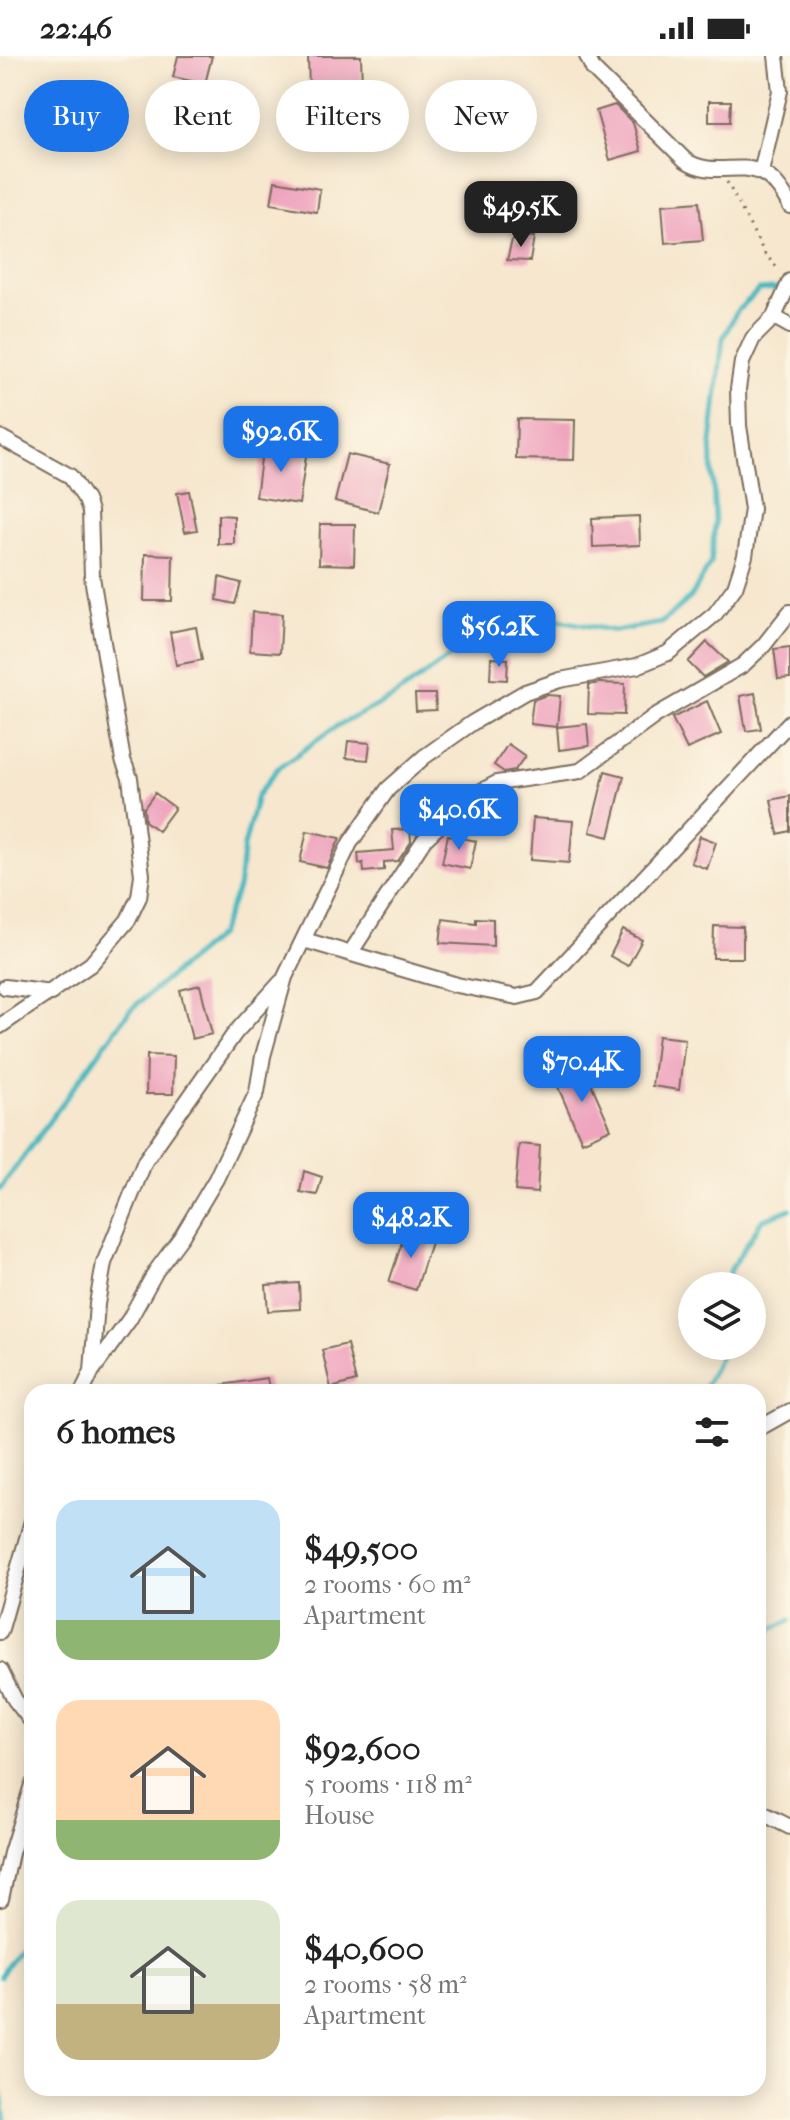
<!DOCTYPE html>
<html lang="en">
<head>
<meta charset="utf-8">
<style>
  :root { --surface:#fff; --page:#f2f2f2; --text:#222; --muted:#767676; --accent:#1a73e8 }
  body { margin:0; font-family:"IM FELL French Canon",serif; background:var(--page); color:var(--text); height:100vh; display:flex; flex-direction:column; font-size:30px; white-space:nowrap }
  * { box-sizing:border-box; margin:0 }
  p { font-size:26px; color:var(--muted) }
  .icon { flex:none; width:44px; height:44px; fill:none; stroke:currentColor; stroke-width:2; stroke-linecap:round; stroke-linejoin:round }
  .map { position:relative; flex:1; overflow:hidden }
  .details { position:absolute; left:24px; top:1328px; width:742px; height:712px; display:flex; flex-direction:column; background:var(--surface); border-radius:24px; box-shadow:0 4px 20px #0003 }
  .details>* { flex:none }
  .guide { position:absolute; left:24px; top:24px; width:742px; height:72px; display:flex; gap:16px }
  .tools { position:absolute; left:678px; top:1216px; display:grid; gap:16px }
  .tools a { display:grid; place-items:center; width:88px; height:88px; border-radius:50%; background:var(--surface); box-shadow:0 4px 20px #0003; font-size:40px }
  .price { position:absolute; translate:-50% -68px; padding:0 18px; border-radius:16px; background:var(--accent); color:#fff; font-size:26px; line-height:52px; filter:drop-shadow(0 2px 4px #0008) }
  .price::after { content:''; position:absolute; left:50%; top:48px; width:24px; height:18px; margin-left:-12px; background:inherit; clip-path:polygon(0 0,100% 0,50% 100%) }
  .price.active { background:#222; color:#fff }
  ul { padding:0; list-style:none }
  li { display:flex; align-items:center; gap:24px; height:200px; padding:0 32px }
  li span { display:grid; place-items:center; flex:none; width:224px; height:160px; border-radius:24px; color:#555 }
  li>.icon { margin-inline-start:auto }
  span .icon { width:96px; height:96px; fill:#fffc; stroke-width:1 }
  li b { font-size:34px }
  h2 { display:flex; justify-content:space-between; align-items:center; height:96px; padding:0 32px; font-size:34px }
  .tag { padding:0 28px; border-radius:36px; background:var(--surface); box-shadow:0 4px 20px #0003; font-size:28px; line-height:72px }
  .tag.active { background:var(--accent); color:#fff }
  .status { display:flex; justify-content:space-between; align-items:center; height:56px; padding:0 40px; background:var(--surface); direction:ltr }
  .status svg { height:22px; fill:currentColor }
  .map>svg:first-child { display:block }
</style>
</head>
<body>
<div class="status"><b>22:46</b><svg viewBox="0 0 49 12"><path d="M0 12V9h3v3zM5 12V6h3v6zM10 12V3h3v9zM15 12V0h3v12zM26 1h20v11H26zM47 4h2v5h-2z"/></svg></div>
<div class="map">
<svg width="790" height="2064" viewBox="0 0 790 2064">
  <rect width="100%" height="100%" fill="#fcf5e5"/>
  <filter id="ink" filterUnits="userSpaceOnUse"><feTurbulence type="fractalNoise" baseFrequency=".0125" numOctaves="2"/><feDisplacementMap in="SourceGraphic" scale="16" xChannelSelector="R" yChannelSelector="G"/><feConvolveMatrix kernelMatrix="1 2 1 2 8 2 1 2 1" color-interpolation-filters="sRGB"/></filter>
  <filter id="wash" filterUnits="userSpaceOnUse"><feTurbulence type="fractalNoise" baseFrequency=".006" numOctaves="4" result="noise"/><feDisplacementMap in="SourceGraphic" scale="32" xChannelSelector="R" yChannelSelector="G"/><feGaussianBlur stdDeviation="1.8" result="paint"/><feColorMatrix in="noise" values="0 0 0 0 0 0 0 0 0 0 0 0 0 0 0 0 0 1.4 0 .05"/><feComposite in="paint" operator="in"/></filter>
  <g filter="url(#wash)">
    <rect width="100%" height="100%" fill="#f6e7ce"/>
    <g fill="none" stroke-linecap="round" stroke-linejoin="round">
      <!-- stream -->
      <path stroke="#49b8c0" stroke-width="5" d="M0,1133L130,954L219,879L238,832L244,790L257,740L277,713L337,670L392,642L488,574L537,560L615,575L661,567L691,541L711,506L715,467L711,386L723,282L737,255L759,234L785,232
        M728,1230L729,1216L762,1164L790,1153
        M702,1336L725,1290
        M758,1580L790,1564
        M0,1920L32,1875
        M0,2031L5,2064"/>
    </g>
    <g id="blocks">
      <!-- building -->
      <path fill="#efa5bf" d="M178,0H212L205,28L173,21Z
        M308,0H361L362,30L309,32Z
        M709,45H731L730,66H709Z
        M615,49L633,67L641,95L610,104L596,55Z
        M275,125L320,133L317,156L271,148Z
        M699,146L703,184L665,187L662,149Z
        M522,180L534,181L530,205L507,204L512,184L522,185Z
        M517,363L575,364L574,404L516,403Z
        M263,388L307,394L299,448L256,441Z
        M347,398L390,408L378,456L335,445Z
        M189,435L197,474L185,476L177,437Z
        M218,459L234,460V488H218Z
        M639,460L640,489L593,491L592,462Z
        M320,468H355L354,509L319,508Z
        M145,498L173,499L172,545H144Z
        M219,521L241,527L235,548L217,544Z
        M252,556L282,558L280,597L250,595Z
        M196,571L202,604L176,609L170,576Z
        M707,586L728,606L703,621L688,606Z
        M790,591V622L778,623L774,593Z
        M491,602L508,603L507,624L490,623Z
        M599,627L625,628L624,659L588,658L589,629Z
        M755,637L761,673L746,675L740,640Z
        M415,638H435L436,654L416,655Z
        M547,639L560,640L557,671L530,668L533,644Z
        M707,645L721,678L687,693L672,662Z
        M587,668L589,690L559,694L557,671Z
        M348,685L370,687L368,704L346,702Z
        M508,688L525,700L515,714L504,716L494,709Z
        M605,715L624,720L609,781L590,776Z
        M155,737L175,752L158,775L145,765L144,752Z
        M790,740V775L778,778L771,744Z
        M511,746V769H486V747Z
        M533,762L573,765L569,807L530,804Z
        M410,773L411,786L398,805L384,806V814L364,816L363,807L359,808L358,797L394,794L392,774Z
        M307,775L340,782L327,812L300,806Z
        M448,779L476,785L470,813L442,807Z
        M700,780L716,786L707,813L691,807Z
        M476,862L493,863V890L440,887L443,863L476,867Z
        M714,870L743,871V902H713Z
        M623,874L642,884L628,910L610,900Z
        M200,929L212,978L192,983L180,934Z
        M658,980L685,983L679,1034L652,1030Z
        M147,999L174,1000L173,1038H146Z
        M583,1009L611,1073L582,1086L554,1022Z
        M519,1088L540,1090L537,1137L515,1135Z
        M304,1115L322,1121L317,1139L300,1136Z
        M406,1174L432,1183L416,1234L389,1226Z
        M299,1227L300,1253L268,1255L266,1229Z
        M347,1288L356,1325L331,1332L322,1294Z
        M267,1322L270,1336H222L221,1329Z"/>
    </g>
  </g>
  <g filter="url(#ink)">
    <use href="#blocks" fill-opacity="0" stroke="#7c6c5c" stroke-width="2"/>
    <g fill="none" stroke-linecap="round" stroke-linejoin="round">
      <defs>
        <path id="minor" d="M587,0L593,13L685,104C724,130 758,85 790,150
          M761,116L780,35L776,0
          M774,261L790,270
          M0,381L70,420L86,444L90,455L92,521L117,670L123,704L130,722L142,819L139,841L128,864L91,908L0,970
          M304,884L457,929L517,941L537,936L790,666
          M351,896L424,784L468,742L497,727L580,715L655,660L743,609L764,589L790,556
          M5,931L51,937
          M92,1315L97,1248L104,1207L145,1105L235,977L281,926
          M82,1336L92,1315L129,1264L156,1215L182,1180L216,1123L257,1036L263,1000L285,921L350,787L388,733L424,701L472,667L525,636L560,624L637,610L668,597L715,558L735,531L745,500L752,453L739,370L738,333L742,306L753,282L774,261L790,225
          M758,1373L790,1355
          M0,1576L32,1465
          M0,1614L15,1644L32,1666
          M758,1755L790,1771
          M1,1843L11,1797L32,1729"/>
      </defs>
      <!-- minor casing -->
      <use href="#minor" stroke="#7c6c5c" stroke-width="18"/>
      <!-- path -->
      <path stroke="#7c6c5c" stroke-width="3" stroke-dasharray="2 6" stroke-linecap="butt" d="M727,126L765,198L780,215"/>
      <!-- minor -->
      <use href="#minor" stroke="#fff" stroke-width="14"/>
    </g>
  </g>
</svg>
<div class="tools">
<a><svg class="icon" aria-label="layers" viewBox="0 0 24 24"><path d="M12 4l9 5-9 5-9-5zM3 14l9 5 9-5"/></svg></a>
</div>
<b class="price active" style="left:521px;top:193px">$49.5K</b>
<b class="price" style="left:281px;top:418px">$92.6K</b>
<b class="price" style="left:499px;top:613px">$56.2K</b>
<b class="price" style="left:459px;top:796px">$40.6K</b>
<b class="price" style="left:582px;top:1048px">$70.4K</b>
<b class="price" style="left:411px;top:1204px">$48.2K</b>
<div class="guide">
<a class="tag active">Buy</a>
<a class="tag">Rent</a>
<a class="tag">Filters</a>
<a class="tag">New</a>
</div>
<section class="details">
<h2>6 homes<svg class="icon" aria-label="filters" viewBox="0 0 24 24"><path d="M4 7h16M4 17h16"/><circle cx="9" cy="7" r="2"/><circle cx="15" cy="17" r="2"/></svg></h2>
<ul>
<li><span style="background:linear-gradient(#bfe0f5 75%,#8fb573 0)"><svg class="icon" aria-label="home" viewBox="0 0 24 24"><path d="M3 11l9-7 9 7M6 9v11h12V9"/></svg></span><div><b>$49,500</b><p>2 rooms · 60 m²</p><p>Apartment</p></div></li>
<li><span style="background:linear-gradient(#ffd9b3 75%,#8fb573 0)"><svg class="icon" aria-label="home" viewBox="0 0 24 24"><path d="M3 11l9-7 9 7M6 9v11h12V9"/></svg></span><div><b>$92,600</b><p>5 rooms · 118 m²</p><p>House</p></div></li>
<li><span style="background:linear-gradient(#dfe7d0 65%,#c2b280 0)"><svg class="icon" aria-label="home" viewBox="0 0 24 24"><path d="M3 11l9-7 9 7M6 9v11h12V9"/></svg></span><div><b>$40,600</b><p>2 rooms · 58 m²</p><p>Apartment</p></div></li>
</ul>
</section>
</div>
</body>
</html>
